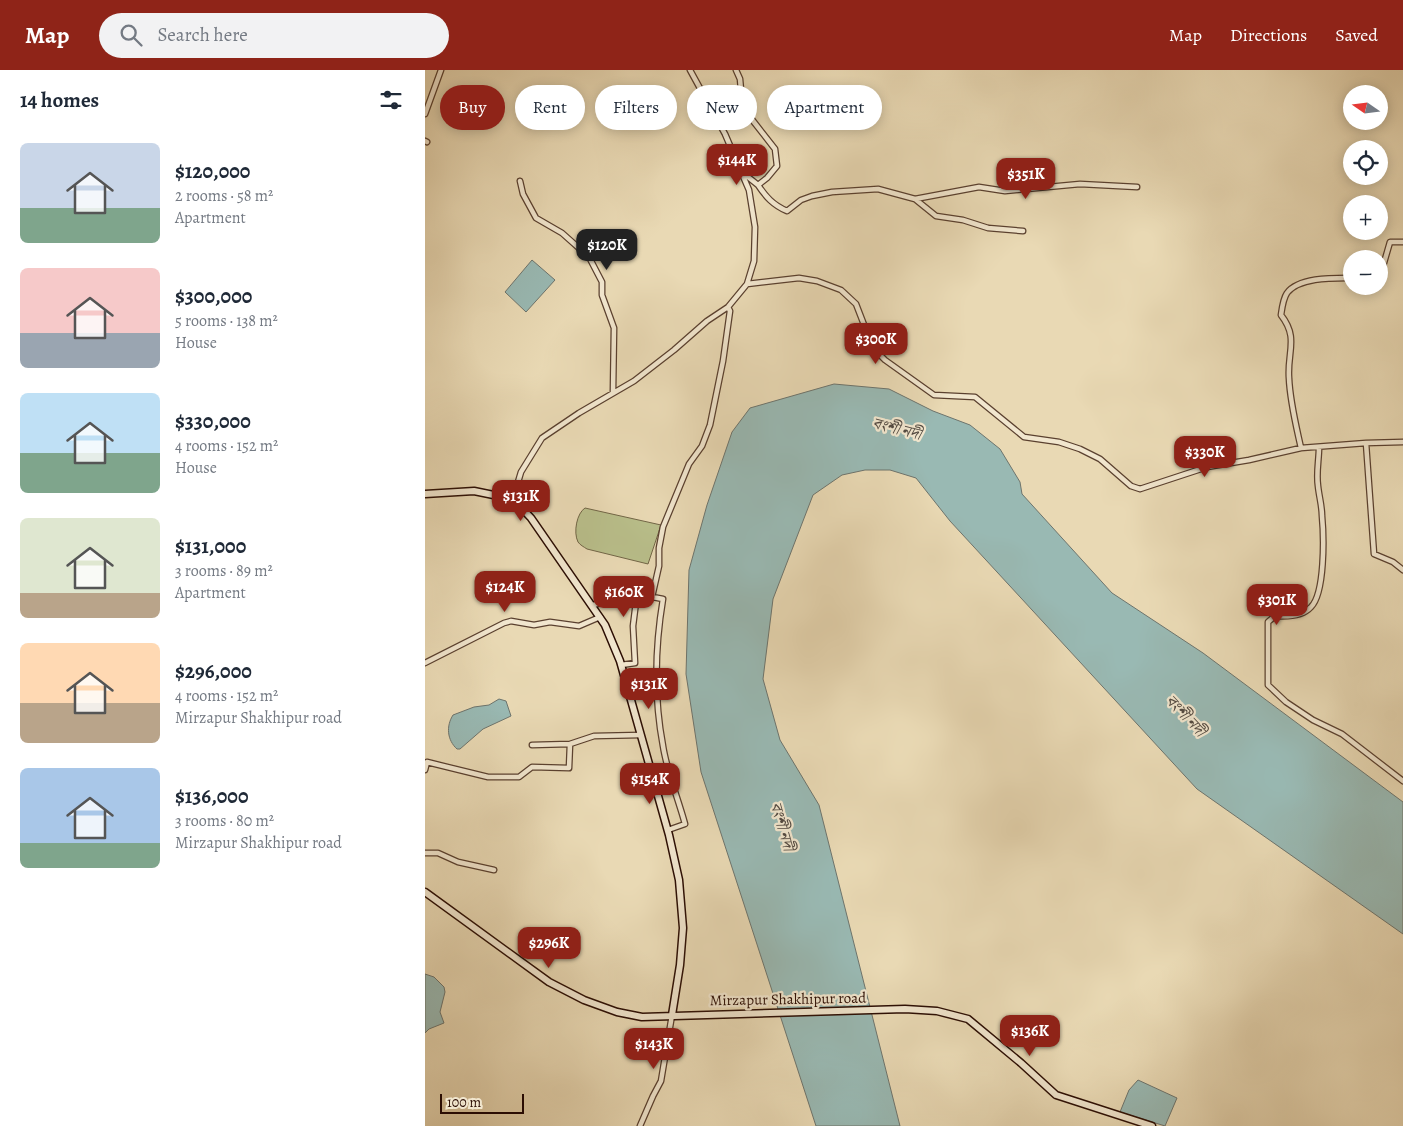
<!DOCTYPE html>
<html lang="en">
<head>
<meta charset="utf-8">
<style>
  :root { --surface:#fff; --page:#f2f2f3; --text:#1f2937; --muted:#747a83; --accent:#8f2418 }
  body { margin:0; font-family:Alegreya,"Noto Serif Bengali",serif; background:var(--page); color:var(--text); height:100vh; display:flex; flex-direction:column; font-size:19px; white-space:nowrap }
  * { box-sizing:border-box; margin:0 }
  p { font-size:16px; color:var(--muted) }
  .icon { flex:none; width:28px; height:28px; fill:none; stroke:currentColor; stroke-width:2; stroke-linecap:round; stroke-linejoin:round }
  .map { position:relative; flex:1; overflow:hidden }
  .panel { display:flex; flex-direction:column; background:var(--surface); width:425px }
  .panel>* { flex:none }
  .top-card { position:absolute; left:15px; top:15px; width:475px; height:45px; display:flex; gap:10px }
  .needle { width:32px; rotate:284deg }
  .controls { position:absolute; left:918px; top:15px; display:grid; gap:10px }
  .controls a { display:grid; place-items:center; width:45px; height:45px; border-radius:50%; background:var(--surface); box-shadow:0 2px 12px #0003; font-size:25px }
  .scale { position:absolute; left:15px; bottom:12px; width:84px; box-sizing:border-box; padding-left:5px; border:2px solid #2b0d03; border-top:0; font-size:14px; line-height:18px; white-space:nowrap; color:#2b0d03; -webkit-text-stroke:4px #f1e6ce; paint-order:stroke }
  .price { position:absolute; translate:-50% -42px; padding:0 11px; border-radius:10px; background:var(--accent); color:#fff; font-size:16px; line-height:32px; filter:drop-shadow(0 1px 2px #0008) }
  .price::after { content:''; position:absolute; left:50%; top:30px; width:15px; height:11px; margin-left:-8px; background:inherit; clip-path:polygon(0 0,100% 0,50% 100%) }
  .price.on { background:#222; color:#fff }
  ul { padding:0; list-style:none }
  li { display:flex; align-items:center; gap:15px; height:125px; padding:0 20px }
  li span { display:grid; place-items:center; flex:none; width:140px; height:100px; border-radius:8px; color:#555 }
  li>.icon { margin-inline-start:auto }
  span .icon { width:60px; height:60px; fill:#fffc; stroke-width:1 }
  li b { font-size:21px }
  h2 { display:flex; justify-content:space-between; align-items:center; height:60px; padding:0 20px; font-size:21px }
  .tag { padding:0 18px; border-radius:22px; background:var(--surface); box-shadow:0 2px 12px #0003; font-size:18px; line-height:45px }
  .tag.on { background:var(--accent); color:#fff }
  header { display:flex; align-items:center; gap:30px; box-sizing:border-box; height:70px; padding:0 25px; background:var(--accent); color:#fff }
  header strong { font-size:24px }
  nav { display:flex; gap:28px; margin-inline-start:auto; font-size:18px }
  .search { width:350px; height:45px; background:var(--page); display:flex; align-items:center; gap:12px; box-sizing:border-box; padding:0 18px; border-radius:28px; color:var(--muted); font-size:19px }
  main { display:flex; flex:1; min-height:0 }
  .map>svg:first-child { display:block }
</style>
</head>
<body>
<header>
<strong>Map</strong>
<div class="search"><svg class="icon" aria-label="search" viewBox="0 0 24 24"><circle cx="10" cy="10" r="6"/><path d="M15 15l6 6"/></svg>Search here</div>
<nav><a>Map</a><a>Directions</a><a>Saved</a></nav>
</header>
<main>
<section class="panel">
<h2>14 homes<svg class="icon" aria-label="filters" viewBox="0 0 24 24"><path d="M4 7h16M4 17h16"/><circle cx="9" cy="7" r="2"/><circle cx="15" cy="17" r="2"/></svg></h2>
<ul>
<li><span style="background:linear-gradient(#c9d6e8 65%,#7fa58c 0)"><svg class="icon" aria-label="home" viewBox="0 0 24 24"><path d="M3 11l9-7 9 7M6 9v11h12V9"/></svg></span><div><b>$120,000</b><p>2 rooms · 58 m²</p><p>Apartment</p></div></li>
<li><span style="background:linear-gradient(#f6c9c9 65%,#9aa5b1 0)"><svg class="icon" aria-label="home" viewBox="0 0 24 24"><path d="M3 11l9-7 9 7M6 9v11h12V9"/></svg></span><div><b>$300,000</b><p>5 rooms · 138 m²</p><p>House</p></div></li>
<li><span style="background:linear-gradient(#bfe0f5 60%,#7fa58c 0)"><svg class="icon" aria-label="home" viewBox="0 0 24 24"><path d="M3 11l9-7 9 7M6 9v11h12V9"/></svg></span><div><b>$330,000</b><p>4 rooms · 152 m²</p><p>House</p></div></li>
<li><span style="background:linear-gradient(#dfe7d0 75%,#b9a48a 0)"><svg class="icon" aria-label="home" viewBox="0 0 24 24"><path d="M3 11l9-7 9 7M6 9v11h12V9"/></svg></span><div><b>$131,000</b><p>3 rooms · 89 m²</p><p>Apartment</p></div></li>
<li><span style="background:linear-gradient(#ffd9b3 60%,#b9a48a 0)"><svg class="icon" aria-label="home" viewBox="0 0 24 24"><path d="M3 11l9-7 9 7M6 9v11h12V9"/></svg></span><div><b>$296,000</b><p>4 rooms · 152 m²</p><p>Mirzapur Shakhipur road</p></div></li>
<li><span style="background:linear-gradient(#a9c7e8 75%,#7fa58c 0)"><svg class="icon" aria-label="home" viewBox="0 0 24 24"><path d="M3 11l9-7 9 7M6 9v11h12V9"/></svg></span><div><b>$136,000</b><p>3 rooms · 80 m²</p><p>Mirzapur Shakhipur road</p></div></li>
</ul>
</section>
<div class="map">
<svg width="978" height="1056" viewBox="0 0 978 1056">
  <rect width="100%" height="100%" fill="#e9d9b4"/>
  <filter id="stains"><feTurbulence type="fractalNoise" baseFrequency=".004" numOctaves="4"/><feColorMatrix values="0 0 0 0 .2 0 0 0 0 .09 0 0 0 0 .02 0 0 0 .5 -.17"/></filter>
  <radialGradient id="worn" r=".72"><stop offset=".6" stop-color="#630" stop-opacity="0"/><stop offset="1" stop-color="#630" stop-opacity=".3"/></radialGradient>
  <!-- green -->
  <path fill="#b9bf8b" stroke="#726647" d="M160,438L236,455L223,494L162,479C159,477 155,475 153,472C148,462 152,443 160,438Z"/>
  <!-- water -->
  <path fill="#99b9b3" stroke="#6d746d" d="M107,190L130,210L101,242L80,222Z
    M409,314L464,319L508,341L545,355L575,379L595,412L597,424L687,523L778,583L978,732V864L772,719L525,451L491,408L465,400H440L417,405L388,425L348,529L338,609L355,670L394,735L475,1056H391L276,702L261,604L264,500L282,435L307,362L325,338Z
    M74,629L81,631L86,646L58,659L35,679H32C22,670 21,656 28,645L49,637L64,635Z
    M0,904L9,907L19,917L20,922L15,942L19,953L4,959L0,963Z
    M713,1010L752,1028L740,1056L695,1042L704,1020Z"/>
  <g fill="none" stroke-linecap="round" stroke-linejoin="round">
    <defs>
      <path id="street" d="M311,0L315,9L317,31L325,47L350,79L352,96L342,108L333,115L318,103
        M0,44L16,0
        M0,71L2,72
        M95,111L98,124L111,148L137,163L164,187L177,212V225L189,258L188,322
        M333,115C341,127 348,135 362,141L376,130L387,126L407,122L453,119L490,129L511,146L538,150L563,158L598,161
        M490,129L554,117L580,121L655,114L712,117
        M954,204L956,203L965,172H978
        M322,214L374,208L392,211L416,220L431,234L448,278L460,290L509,325L550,327L599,367L634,372L655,379L675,389L706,416L715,419L782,397L824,390L876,378L941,373L978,372
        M941,373L949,484L968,492L978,500
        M894,377C894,390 891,403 893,416C894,426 897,436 897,446C899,467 900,523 886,537C877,547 862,547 850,546L843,552V615L861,632L888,650L917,664L978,711
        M876,378C871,355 865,332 864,308C862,282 874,268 856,245C857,238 858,229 862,223C874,207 909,208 926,208
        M88,429L96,402L117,368L154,343L209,311L249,280L282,251L303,237L322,214L329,191L330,157L324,120L300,64L265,0
        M212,524L238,529C230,577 229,628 238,676C242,702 253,728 260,754L243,760
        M227,527L234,496V478L238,457L264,394L277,376L285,355L298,291L305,241L303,237
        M168,535L212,524L208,556L210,593L196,595
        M0,593L79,553L86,551L109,555L125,552L154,556L175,547
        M107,675L145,674L169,666L216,665
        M0,700L2,692L63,707H94L107,697L144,698L145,674
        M0,783H13L33,792L69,800
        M215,1056L228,1026L236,1011L247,945"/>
      <path id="secondary" d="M0,424L49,421L88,429L106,448L180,555L195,591L244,765L254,810L258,858L255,895L247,945
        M0,822L124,912L159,930L192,942L217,947L480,939L512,941L543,949L596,993L631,1025L727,1056"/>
    </defs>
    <!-- street casing -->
    <use href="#street" stroke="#5a402f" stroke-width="7"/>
    <!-- secondary casing -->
    <use href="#secondary" stroke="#2b0d03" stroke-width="9"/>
    <!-- street -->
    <use href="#street" stroke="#f1e6ce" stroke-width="4.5"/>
    <!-- secondary -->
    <use href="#secondary" stroke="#f1e6ce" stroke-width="6"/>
  </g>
  <g text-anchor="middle" stroke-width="4.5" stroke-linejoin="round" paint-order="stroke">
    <!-- street labels -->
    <g font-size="15" fill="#2b0d03" stroke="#f1e6ce">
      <text transform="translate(363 929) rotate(-1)" y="5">Mirzapur Shakhipur road</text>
    </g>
    <!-- water labels -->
    <g font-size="16" font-style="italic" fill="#524941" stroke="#f1e6ce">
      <text transform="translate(472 358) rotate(14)" y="6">বংশী নদী</text>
      <text transform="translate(761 645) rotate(47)" y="6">বংশী নদী</text>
      <text transform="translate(358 756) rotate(74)" y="6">বংশী নদী</text>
    </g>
  </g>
  <rect width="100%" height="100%" filter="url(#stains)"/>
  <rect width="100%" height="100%" fill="url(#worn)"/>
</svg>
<div class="controls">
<a><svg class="needle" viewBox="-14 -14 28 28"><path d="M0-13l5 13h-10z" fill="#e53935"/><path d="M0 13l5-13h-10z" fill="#747a83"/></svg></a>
<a><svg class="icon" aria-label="locate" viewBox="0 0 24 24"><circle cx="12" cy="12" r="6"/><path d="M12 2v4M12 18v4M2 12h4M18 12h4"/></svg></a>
<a>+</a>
<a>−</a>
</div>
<div class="scale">100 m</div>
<b class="price" style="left:312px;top:116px">$144K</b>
<b class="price" style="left:601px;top:130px">$351K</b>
<b class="price on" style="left:182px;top:201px">$120K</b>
<b class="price" style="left:451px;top:295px">$300K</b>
<b class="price" style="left:780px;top:408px">$330K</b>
<b class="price" style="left:96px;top:452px">$131K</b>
<b class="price" style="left:80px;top:543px">$124K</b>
<b class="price" style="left:199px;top:548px">$160K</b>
<b class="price" style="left:852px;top:556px">$301K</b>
<b class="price" style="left:224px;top:640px">$131K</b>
<b class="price" style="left:225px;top:735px">$154K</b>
<b class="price" style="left:124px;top:899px">$296K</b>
<b class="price" style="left:605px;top:987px">$136K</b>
<b class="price" style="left:229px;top:1000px">$143K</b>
<div class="top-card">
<a class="tag on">Buy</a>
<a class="tag">Rent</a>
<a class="tag">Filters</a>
<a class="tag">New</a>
<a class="tag">Apartment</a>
</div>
</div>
</main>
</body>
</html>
